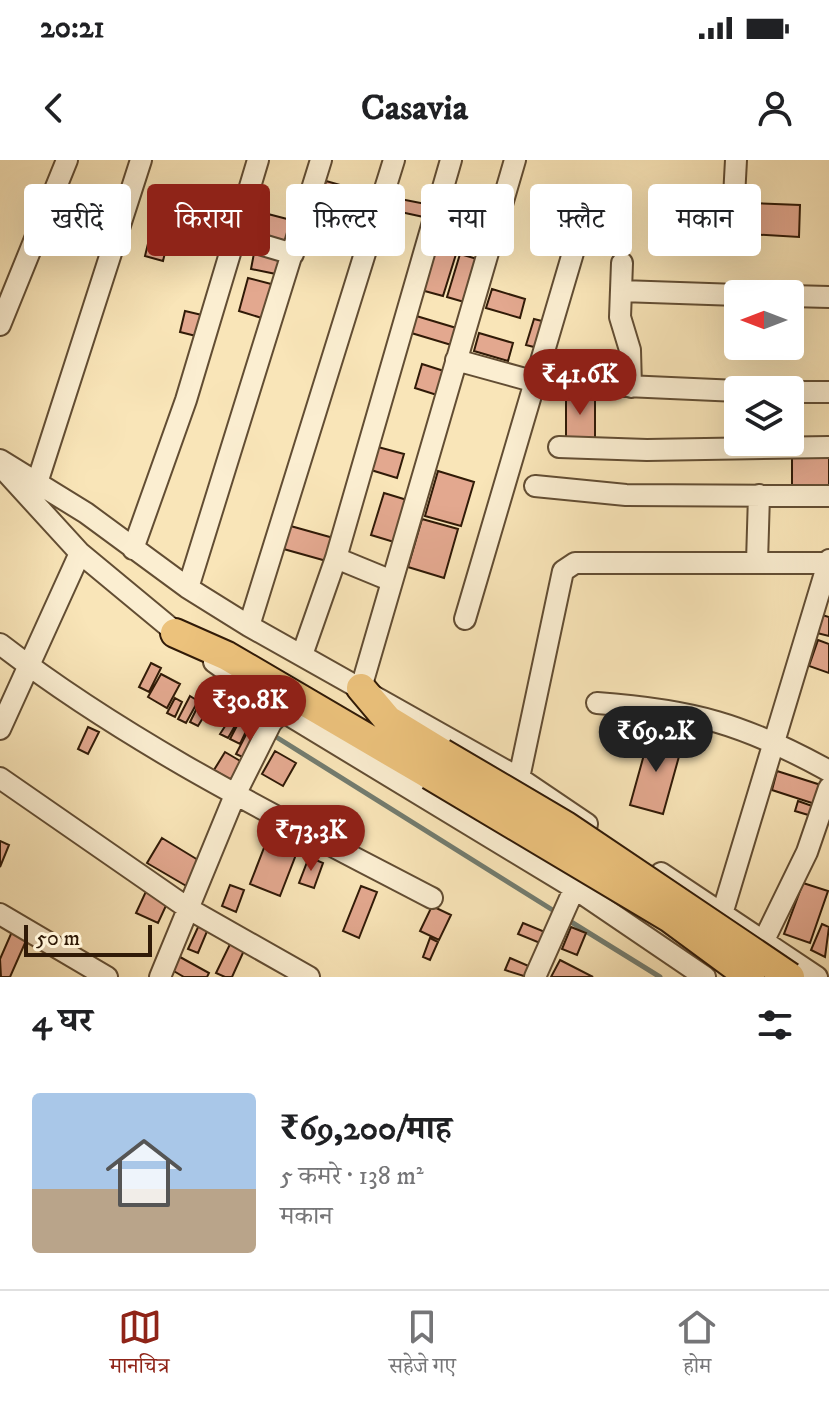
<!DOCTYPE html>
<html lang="hi">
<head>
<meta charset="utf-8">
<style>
  :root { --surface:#fff; --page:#f6f6f6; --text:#202124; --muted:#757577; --line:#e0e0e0; --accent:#8f2418 }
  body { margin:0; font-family:"IM FELL DW Pica","Noto Serif Devanagari",serif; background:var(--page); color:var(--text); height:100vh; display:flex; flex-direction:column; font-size:30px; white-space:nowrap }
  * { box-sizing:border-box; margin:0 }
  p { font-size:26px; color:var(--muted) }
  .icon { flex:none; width:44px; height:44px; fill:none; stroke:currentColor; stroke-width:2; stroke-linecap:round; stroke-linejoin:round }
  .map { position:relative; height:817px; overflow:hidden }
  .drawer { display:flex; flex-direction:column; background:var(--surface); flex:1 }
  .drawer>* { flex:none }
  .top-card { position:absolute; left:24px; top:24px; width:782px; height:72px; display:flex; gap:16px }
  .needle { width:52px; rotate:270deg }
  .tools { position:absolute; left:724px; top:120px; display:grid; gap:16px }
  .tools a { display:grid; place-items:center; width:80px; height:80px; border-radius:8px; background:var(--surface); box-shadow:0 8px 32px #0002; font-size:40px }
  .scale { position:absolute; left:24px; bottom:20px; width:128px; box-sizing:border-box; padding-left:8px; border:4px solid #301a07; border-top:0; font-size:22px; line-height:28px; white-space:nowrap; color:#301a07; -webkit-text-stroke:6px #fbeed1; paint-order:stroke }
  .price { position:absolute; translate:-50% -68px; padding:0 18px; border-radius:28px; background:var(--accent); color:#fff; font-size:26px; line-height:52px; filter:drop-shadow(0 2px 4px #0008) }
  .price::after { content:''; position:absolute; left:50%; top:48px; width:24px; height:18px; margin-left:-12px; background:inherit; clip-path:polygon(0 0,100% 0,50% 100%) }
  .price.selected { background:#222; color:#fff }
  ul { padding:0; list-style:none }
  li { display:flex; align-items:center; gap:24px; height:200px; padding:0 32px }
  li span { display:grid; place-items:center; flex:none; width:224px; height:160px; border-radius:8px; color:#555 }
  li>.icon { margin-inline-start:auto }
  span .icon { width:96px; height:96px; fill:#fffc; stroke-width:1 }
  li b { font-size:34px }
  h2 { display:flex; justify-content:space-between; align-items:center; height:96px; padding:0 32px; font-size:34px }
  .chip { padding:0 28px; border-radius:8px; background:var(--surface); box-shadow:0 8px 32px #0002; font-size:28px; line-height:72px }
  .chip.selected { background:var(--accent); color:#fff }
  .status { display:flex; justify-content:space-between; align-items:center; height:56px; padding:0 40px; background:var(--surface); direction:ltr }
  .status svg { height:22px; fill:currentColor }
  header { display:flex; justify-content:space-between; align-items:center; height:104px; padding:0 32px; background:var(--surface); font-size:36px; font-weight:700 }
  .tabs { display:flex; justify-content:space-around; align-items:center; height:112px; border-top:2px solid var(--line); background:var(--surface); font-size:22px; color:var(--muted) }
  .tabs a { display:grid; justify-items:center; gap:4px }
  .tabs .selected { color:var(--accent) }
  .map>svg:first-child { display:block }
</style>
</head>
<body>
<div class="status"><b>20:21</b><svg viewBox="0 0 49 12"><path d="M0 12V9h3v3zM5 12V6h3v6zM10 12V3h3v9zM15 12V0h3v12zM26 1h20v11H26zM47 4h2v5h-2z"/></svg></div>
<header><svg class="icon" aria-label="back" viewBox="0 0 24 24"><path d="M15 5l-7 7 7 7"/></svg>Casavia<svg class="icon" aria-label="person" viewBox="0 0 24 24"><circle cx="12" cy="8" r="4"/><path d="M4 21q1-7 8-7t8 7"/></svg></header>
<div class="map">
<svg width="829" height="817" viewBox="0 0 829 817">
  <rect width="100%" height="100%" fill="#f9e5b8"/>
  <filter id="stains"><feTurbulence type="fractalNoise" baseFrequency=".0025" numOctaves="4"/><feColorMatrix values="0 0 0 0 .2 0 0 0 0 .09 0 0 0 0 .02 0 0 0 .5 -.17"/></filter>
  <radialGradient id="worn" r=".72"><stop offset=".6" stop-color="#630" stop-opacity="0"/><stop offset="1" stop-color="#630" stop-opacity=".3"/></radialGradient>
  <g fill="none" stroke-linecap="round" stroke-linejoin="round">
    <!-- stream -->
    <path stroke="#737c6f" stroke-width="5" d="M228,546L264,570
      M273,575L559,754
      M568,760L660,817"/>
  </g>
  <!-- building -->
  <path fill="#e3a88f" stroke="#301a07" stroke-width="2" d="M326,21L375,35L369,56L320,43Z
    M385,36L436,46L433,59L382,48Z
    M749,43L800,45L799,77L748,74Z
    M268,54L291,60L286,81L263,75Z
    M153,63L171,68L163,101L145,96Z
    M435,84L457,91L443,136L421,130Z
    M255,88L280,94L276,114L251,109Z
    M460,94L484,101L471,144L447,137Z
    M248,118L275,125L265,159L239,151Z
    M492,129L525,139L520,158L486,148Z
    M185,151L202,155L196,176L180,172Z
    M413,155L463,170L458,187L408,172Z
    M534,159L550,163L542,189L526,185Z
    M479,173L513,183L508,201L474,191Z
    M422,204L447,212L440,236L415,228Z
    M566,228H595V286H566Z
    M378,287L404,294L397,318L371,310Z
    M792,295H829V331H792Z
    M438,311L474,322L461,366L425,356Z
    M384,333L407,340L394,382L371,375Z
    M422,359L458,369L444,418L408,407Z
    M287,365L337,379L330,402L280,388Z
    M822,455L829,457V476L817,473Z
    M818,480L829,484V513L809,506Z
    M151,503L161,508L149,532L139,527Z
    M161,514L180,524L167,548L148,537Z
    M190,536L198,541L186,563L178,559Z
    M175,538L182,542L175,557L167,553Z
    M198,546L207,551L198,566L190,562Z
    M229,560L236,564L228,578L220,574Z
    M240,560L249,565L240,584L230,579Z
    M251,565L263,571L249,600L236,594Z
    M88,567L99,572L88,594L78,589Z
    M650,573L683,582L663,654L630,645Z
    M275,591L296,603L283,626L262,614Z
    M225,592L242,602L231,620L214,610Z
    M777,611L824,626L818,645L772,630Z
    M798,641L818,648L815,657L795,651Z
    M162,678L203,703L188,727L147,703Z
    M267,680L297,692L280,736L250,724Z
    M0,681L9,685L0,707Z
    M309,697L323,703L314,728L299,723Z
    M803,723L828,731L810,783L784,774Z
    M230,725L244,730L236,752L222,746Z
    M361,726L377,732L359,778L343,771Z
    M148,727L170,737L158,763L136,753Z
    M432,746L451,755L439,780L420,771Z
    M523,763L545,772L540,783L518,774Z
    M822,764L829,767L825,797L811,790Z
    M199,765L208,769L198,793L188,789Z
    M14,767L29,774L10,817H1L0,799Z
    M571,767L586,773L577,795L562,789Z
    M233,778L247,784L232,817H225L216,813Z
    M430,778L438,782L430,800L423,797Z
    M180,797L209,813L207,817H184L172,810Z
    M510,798L531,807L527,817L505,810Z
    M560,800L593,817H551Z"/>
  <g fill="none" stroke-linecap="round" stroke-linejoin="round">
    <defs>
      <path id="minor" d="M733,56L736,0
        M236,77L293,94
        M622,103L620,157L630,190L631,227
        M621,131L738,135
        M790,136L829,137
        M0,165L67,0
        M456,200L536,222L738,231
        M790,232H829
        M559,287L647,290L829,287
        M0,300L86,353L188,428L249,466L519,618L587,664
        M5,311L80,393L185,480
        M37,323L141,0
        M535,326L626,335L829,336
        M133,389L186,240L258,0
        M336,398L392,421
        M757,402L759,335
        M188,428L321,0
        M465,459L575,86
        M249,466L394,0
        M0,484C132,586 285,661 432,738
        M302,495L336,398L451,0
        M214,502L282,551L574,728L705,817
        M361,528L515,0
        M597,543C693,550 744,564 829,611
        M0,569L80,393
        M0,618L189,749L309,817
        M519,618L563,411L575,403H828
        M661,713L817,817
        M0,754L107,817
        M722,754L829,400
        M763,782L807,692L829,628
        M160,817L235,635L271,563L282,551
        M535,817L579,718"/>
      <path id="highway" d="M175,473L227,496L430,615
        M361,528L388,560L442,593"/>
    </defs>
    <!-- minor casing -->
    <use href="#minor" stroke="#624d33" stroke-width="24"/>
    <!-- highway casing -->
    <use href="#highway" stroke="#301a07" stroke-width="32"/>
    <!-- minor -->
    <use href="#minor" stroke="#fbeed1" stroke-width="20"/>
    <!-- highway -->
    <use href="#highway" stroke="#ecc27c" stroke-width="28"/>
    <defs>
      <path id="highway-bridge" d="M442,593L566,666L790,817
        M430,615L670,758L750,817"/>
    </defs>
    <!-- highway-bridge casing -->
    <use href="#highway-bridge" stroke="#301a07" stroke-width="32" stroke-linecap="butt"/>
    <!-- highway-bridge -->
    <use href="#highway-bridge" stroke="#ecc27c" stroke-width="28"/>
  </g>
  <rect width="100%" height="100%" filter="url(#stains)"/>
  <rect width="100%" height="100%" fill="url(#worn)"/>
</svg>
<div class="tools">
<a><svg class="needle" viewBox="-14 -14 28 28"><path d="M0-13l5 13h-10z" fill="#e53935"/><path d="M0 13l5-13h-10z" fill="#757577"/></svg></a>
<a><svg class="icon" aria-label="layers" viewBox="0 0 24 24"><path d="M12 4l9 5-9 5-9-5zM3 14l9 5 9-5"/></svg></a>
</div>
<div class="scale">50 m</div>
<b class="price" style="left:580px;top:257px">₹41.6K</b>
<b class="price" style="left:250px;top:583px">₹30.8K</b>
<b class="price selected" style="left:656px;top:614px">₹69.2K</b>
<b class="price" style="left:311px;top:713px">₹73.3K</b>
<div class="top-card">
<a class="chip">खरीदें</a>
<a class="chip selected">किराया</a>
<a class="chip">फ़िल्टर</a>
<a class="chip">नया</a>
<a class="chip">फ़्लैट</a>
<a class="chip">मकान</a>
</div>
</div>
<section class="drawer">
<h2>4 घर<svg class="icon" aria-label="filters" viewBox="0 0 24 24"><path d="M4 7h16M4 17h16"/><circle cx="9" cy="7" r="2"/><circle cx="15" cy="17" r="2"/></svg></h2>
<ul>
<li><span style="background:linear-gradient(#a9c7e8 60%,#b9a48a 0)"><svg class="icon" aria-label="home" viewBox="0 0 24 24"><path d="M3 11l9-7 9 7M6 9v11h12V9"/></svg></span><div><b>₹69,200/माह</b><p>5 कमरे · 138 m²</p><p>मकान</p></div></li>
</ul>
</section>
<nav class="tabs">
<a class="selected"><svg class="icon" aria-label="map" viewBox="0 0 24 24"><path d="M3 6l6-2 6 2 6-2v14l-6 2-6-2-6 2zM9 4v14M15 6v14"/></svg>मानचित्र</a>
<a><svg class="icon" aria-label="saved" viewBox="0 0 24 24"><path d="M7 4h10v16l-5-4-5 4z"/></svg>सहेजे गए</a>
<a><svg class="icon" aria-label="home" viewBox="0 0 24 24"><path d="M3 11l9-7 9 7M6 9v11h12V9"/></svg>होम</a>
</nav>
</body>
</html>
